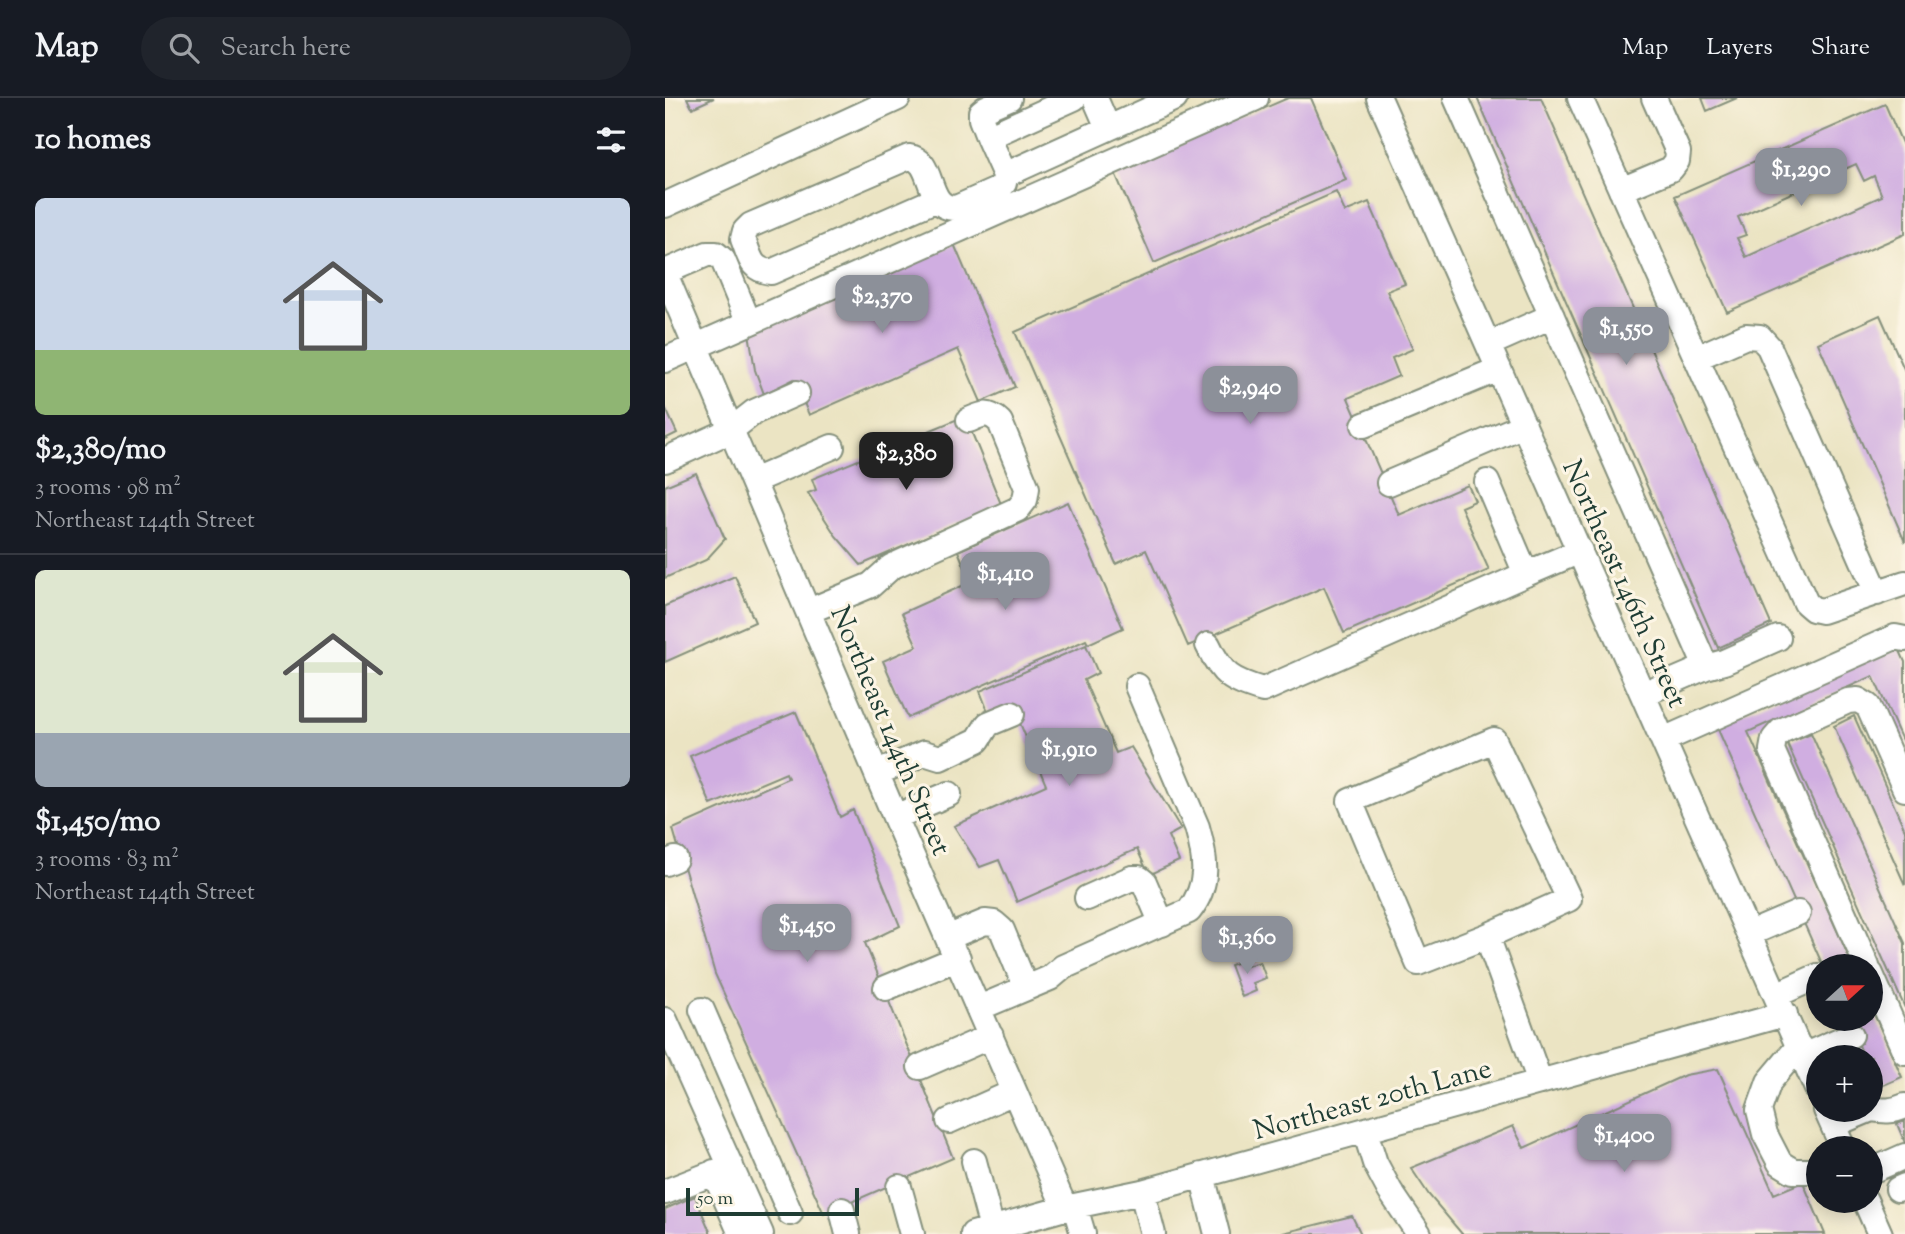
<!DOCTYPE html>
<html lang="en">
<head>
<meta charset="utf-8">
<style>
  :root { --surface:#171b24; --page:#20242c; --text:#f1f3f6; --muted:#9ea1a6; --line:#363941; --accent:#8c9099 }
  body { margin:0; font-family:"Sorts Mill Goudy",serif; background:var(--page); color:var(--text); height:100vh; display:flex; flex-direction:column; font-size:26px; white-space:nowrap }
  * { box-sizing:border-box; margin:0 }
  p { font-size:23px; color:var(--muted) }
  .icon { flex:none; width:38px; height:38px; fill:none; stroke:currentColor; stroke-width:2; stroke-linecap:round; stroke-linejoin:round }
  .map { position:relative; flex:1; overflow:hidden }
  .side { display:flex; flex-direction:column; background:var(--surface); width:665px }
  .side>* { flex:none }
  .needle { width:46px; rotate:69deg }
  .buttons { position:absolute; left:1141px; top:856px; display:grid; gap:14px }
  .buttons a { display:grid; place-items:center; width:77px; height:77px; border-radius:50%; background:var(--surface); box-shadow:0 4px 18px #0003; font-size:35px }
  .scale { position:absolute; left:21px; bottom:18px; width:173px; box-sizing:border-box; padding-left:7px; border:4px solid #1f3d34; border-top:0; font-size:19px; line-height:24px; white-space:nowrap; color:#1f3d34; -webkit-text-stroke:5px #fcf5e5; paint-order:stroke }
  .price { position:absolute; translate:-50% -60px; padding:0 16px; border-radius:14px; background:var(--accent); color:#fff; font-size:23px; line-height:46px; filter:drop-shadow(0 2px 4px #0008) }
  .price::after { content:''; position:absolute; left:50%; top:42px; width:21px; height:16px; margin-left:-10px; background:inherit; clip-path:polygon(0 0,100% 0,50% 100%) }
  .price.active { background:#222; color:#fff }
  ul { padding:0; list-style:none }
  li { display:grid; align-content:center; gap:14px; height:371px; padding:0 35px }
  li+li { border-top:2px solid var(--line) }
  li span { display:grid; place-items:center; height:217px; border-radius:10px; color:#555 }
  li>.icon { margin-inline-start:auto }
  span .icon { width:126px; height:126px; fill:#fffc; stroke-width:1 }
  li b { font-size:30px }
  h2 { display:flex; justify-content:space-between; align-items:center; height:84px; padding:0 35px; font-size:30px }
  header { display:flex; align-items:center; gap:42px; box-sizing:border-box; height:98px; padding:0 35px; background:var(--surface); border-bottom:2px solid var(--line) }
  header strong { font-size:33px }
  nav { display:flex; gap:38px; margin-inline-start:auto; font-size:24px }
  .search { width:490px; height:63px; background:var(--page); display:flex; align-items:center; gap:18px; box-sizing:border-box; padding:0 24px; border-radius:38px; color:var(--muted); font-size:26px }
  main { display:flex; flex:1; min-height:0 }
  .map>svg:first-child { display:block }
</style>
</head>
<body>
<header>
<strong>Map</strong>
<div class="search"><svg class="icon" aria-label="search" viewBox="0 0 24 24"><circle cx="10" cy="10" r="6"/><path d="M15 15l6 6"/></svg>Search here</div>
<nav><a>Map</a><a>Layers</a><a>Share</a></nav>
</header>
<main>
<section class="side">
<h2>10 homes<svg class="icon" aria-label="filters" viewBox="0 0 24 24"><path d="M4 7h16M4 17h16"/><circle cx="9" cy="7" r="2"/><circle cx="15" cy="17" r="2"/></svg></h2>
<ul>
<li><span style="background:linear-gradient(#c9d6e8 70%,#8fb573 0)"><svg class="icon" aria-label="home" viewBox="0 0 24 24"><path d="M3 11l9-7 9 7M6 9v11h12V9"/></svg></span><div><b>$2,380/mo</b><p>3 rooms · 98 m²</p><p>Northeast 144th Street</p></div></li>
<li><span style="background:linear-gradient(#dfe7d0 75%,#9aa5b1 0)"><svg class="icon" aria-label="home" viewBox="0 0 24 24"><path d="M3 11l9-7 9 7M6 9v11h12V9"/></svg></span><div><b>$1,450/mo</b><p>3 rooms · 83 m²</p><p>Northeast 144th Street</p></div></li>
</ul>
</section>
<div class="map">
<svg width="1240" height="1136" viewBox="0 0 1240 1136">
  <rect width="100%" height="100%" fill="#fcf5e5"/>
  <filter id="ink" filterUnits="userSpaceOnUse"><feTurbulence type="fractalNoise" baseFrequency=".0143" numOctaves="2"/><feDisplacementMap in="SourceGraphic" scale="14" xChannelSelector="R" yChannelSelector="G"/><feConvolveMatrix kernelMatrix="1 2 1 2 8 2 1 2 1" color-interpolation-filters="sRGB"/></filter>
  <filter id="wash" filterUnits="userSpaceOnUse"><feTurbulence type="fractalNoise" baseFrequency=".00686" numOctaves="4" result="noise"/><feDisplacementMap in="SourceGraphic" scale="28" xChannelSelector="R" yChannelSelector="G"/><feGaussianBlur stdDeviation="1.57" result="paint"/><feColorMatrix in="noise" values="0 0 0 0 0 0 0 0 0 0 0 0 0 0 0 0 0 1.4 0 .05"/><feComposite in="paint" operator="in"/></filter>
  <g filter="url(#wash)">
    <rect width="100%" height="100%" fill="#ebe4c3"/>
    <g id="blocks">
      <!-- building -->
      <path fill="#d0aee1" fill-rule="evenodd" d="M22,0H49L27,10Z
        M623,0H646L681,82L489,165L450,75Z
        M812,0H876L1106,526L1053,550Z
        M1037,0H1072L1042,13Z
        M1220,6L1240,52V136L1062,214L1010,98ZM1191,66L1199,83L1209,78L1217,98L1081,159L1072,140L1081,137L1073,119Z
        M671,94L680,114L704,104L740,186L722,193L748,251L727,260L734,278L683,300L734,417L803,387L810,403L796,409L824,472L679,535L659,489L523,548L481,452L451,466L350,234Z
        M289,146L350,289L316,304L293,251L144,317L129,281L99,296L90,272L84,235Z
        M1215,217L1240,273V444L1153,245Z
        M0,309L12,335L0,341Z
        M300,318L336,406L196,467L171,438L143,395L151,392L147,381Z
        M31,375L60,441L41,462L0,480V388Z
        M403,404L458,530L423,546L421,542L243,620L218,563L252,548L237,515L306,484L293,453Z
        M70,478L90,524L0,564V508Z
        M1232,546L1240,564V649L1208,578L1083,634L1188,868H1158L1051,627Z
        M421,547L433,575L419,582L451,655L466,649L516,731L503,738L514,763L484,777L472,751L352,804L334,762L315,769L289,728L381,687L349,611L326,621L315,593Z
        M131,614L175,719L188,712L235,828L200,845L288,1060L159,1116L50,876L8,731L123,680L121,675L46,707L25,658Z
        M1189,618L1240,732V787L1169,628Z
        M1146,635L1240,845V910L1122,645Z
        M580,862L582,868L595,864L601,880L588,885L591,893L577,899L565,867Z
        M1206,909L1237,979L1212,990L1206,975V959H1199L1182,920H1206Z
        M1053,971L1109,1096L1138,1084L1160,1136H797L764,1097L746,1070L848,1028L859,1050L1020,977Z
        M1240,1023V1045L1232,1026Z
        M30,1098L46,1136H0V1111Z
        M687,1118L696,1136H618V1135Z"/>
    </g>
  </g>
  <g filter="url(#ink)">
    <use href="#blocks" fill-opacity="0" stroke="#85907c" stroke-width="2"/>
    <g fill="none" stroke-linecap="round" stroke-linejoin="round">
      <defs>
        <path id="minor" d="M409,0L323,39L340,77L510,0
          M430,0L443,30
          M714,0L1153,993
          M791,0L1041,569L978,596
          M915,0L1141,505L1148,511L1157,513L1240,485
          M323,39L316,21V14L321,10L344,0
          M956,92L1006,71L1012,63L1013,54L989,0
          M272,101L106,174C85,172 85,158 78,141L80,133L86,127L244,59C271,62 259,111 291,110L334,91L339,85L340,77
          M0,107L233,0
          M0,174L42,156H51L58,162L84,225
          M0,176L230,719L400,1110
          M824,246L887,218
          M1031,260L1081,238L1095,239L1104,249L1212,495
          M0,262L591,0
          M699,327L834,271
          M0,362L66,332L89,314L132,295
          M88,383L167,349
          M822,384L861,476L915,453
          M724,385L859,327
          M144,513L206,487L226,469L353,411L360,402L362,390L335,324C323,313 318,316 304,322
          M543,547C557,577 566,583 598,592L861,476
          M1041,569L1059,564L1113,540
          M998,642L1230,539L1240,541
          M212,675L259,655L275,660L313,642L323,626L347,616
          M230,719L284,696
          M0,765L10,761
          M422,800L467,780H474L479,784L497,826
          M1084,836L1133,815
          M822,838L753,865L685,703L829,642L904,801L822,838L875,984
          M284,839L320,824L329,825L337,832L361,890
          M1202,868L1107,652L1109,641L1116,633L1183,603L1193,602L1203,608L1240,691
          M1206,876L1240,954
          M221,890L293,860
          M1111,897L1153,878
          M314,910L385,880L398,869L524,813C545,786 541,761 532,729L472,588
          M37,912L125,1115
          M0,922L96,1136
          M1134,948L1104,984L1094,1012L1100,1036L1115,1065L1128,1073H1149L1153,1072
          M1138,958L1186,937
          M255,969L326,938
          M1206,1011C1219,1013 1227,1014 1240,1008
          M1161,1012L1178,1050
          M284,1023L349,994
          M1168,1027L1204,1012
          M700,1033L710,1065L725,1093L754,1136
          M309,1063L327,1131
          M1206,1073L1240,1058
          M49,1074L76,1136
          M537,1077L552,1136
          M234,1089L247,1136
          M1233,1091L1240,1088
          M0,1094L66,1068
          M477,1094L488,1136
          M1200,1102L1215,1136
          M410,1109L418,1136
          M177,1112L183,1136
          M308,1136L400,1110L477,1094L1120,916"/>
      </defs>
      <!-- minor casing -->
      <use href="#minor" stroke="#85907c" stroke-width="28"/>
      <!-- minor -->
      <use href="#minor" stroke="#fff" stroke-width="24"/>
    </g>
  </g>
  <g text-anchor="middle" stroke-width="6" stroke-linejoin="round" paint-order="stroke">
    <!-- street labels -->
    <g font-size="28" fill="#1f3d34" stroke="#fcf5e5">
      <text transform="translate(961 485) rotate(66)" y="10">Northeast 146th Street</text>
      <text transform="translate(227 632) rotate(67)" y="10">Northeast 144th Street</text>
      <text transform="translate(707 1000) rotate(-15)" y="10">Northeast 20th Lane</text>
    </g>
  </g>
</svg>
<div class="buttons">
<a><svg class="needle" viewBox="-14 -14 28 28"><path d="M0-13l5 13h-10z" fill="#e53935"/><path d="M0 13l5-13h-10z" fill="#9ea1a6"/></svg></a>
<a>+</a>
<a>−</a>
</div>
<div class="scale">50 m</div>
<b class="price" style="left:1136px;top:110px">$1,290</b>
<b class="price" style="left:217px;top:237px">$2,370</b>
<b class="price" style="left:961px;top:269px">$1,550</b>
<b class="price" style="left:585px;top:328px">$2,940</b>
<b class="price active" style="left:241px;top:394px">$2,380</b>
<b class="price" style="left:340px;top:514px">$1,410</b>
<b class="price" style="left:404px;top:690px">$1,910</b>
<b class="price" style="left:142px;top:866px">$1,450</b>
<b class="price" style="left:582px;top:878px">$1,360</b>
<b class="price" style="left:959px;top:1076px">$1,400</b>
</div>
</main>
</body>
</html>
